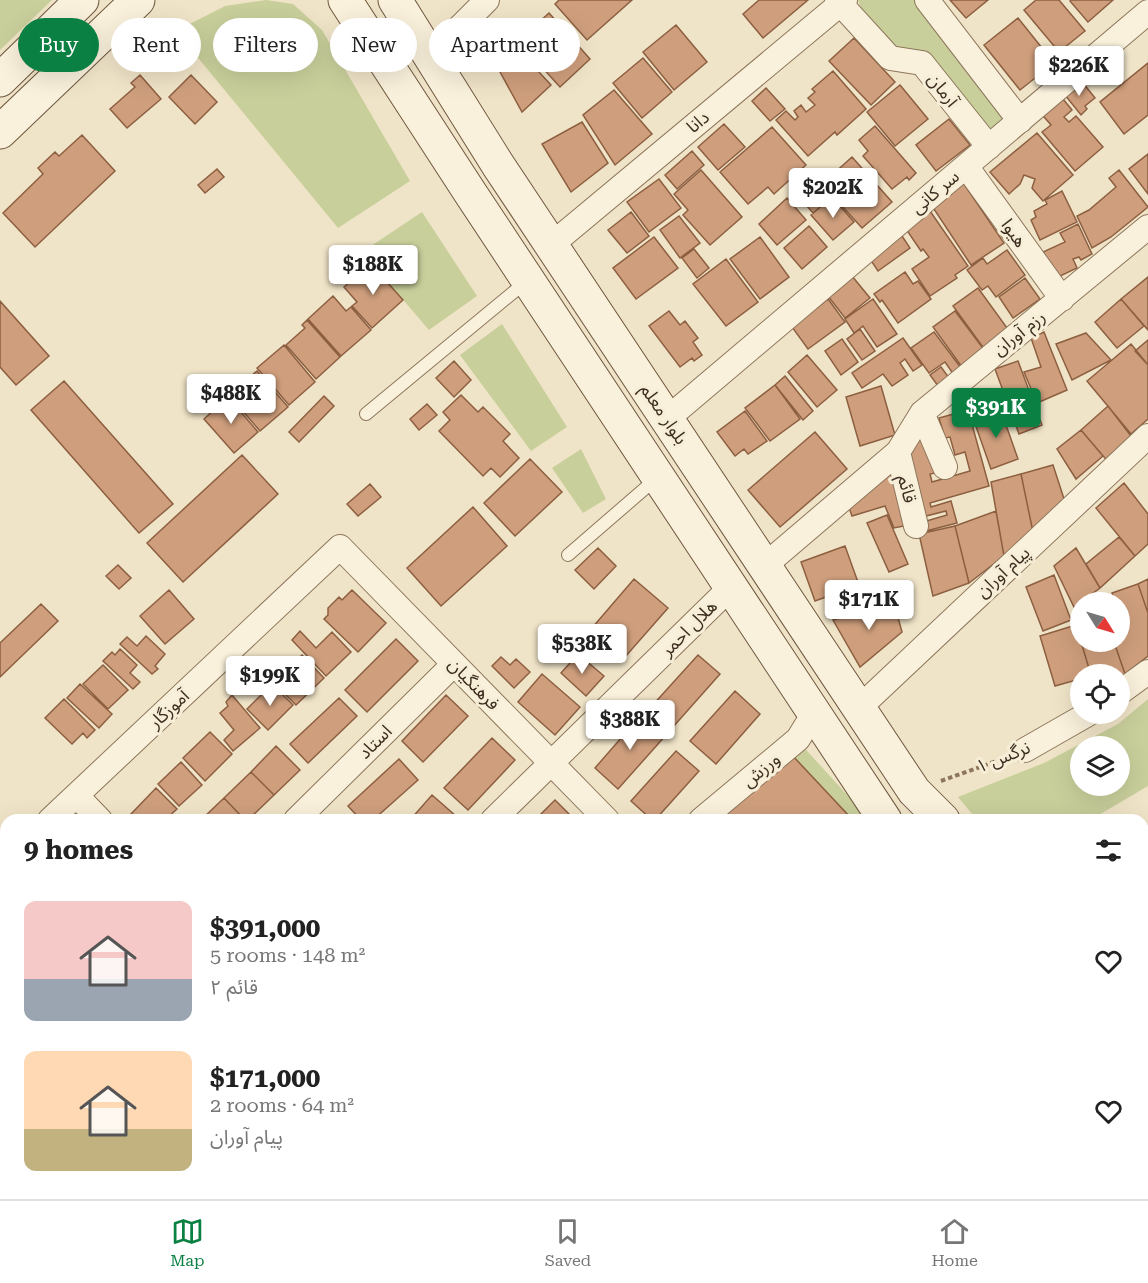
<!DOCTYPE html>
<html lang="en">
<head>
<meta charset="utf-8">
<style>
  :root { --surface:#fff; --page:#f2f2f2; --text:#222; --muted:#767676; --line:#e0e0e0; --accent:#0b8043 }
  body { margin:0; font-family:"Roboto Serif","Noto Sans Arabic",serif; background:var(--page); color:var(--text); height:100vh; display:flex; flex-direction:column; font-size:22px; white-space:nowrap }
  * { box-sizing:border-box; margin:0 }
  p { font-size:20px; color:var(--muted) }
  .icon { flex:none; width:33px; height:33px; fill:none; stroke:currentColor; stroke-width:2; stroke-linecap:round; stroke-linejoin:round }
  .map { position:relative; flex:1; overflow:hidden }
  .side { position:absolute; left:0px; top:814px; width:1149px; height:386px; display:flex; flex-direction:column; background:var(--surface); border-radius:18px 18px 0 0; box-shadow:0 6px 24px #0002 }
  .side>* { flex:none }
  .hud { position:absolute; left:18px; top:18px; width:600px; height:54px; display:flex; gap:12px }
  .needle { width:39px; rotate:127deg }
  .buttons { position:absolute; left:1070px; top:592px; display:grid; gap:12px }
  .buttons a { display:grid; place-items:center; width:60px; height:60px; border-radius:50%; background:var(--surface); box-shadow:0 6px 24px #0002; font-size:30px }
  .price { position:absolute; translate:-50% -51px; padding:0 14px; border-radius:6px; background:#fff; color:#222; font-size:20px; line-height:39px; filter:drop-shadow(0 2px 3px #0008) }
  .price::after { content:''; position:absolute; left:50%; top:36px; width:18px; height:14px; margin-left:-9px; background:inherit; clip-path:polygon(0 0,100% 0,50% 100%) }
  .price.current { background:var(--accent); color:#fff }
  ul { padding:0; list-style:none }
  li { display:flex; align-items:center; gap:18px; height:150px; padding:0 24px }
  li span { display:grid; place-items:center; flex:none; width:168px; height:120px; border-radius:12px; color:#555 }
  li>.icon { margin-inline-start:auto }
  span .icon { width:72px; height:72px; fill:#fffc; stroke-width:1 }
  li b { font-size:26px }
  h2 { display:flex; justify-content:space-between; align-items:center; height:72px; padding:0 24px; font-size:26px }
  .chip { padding:0 21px; border-radius:27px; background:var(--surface); box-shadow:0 6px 24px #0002; font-size:21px; line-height:54px }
  .chip.current { background:var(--accent); color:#fff }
  .tab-bar { display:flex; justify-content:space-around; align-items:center; height:84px; border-top:2px solid var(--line); background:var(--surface); font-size:16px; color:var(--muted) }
  .tab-bar a { display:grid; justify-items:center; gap:3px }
  .tab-bar .current { color:var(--accent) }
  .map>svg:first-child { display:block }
</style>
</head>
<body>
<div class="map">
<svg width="1148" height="1199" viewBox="0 0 1148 1199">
  <rect width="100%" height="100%" fill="#f0e4c8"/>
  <!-- green -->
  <path fill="#c9cf9b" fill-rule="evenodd" d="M0,0H52L0,50Z
    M266,0L293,4L322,30L410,181L338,228L176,31L225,6Z
    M858,0H921L1011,120L990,137L927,52H891L864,18Z
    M422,212L477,296L429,330L362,252Z
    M502,324L567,427L531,451L460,355Z
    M581,449L606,499L583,513L552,468Z
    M1148,699V786L1097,816L1067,820H977L958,797L1044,763L1118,724ZM1080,747H1119V786H1080Z
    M798,741L870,820H710Z
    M624,1194H724L719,1199H619Z"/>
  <!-- building -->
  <path fill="#cf9f7d" stroke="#8d5f41" stroke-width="1.5" d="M559,0H632L587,40L555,4Z
    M759,0H808L763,38L743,14Z
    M950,0H988L966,18Z
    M1036,0H1059L1085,31L1059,52L1024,10Z
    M1071,0H1113L1088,22L1070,1Z
    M549,13L590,59L560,87L518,41Z
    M1018,18L1054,63L1020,90L984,45Z
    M676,25L707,62L674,90L643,52Z
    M854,38L895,82L871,105L829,61Z
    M513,44L551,85L522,112L494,61Z
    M643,58L672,92L642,118L613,83Z
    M1148,63V115L1124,134L1100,102Z
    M833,71L866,109L837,135L835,132L808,156L776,120L786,111L795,120L798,117L794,111L801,105L806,112L815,105L808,98L815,92L812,89Z
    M140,75L161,99L127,128L110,109L135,87L131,83Z
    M191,75L217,102L195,124L169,97Z
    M1083,83L1095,98L1085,106L1087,109L1081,115L1061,90L1068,84L1074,90Z
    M900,85L928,119L895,146L867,112Z
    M766,88L785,109L770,121L752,101Z
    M614,90L652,134L615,165L583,115Z
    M1058,93L1072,110L1064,117L1069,122L1076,116L1103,147L1075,171L1042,132L1051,125L1038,110Z
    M949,119L970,145L936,171L916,145Z
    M582,122L608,163L571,192L542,144Z
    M724,124L745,147L718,170L698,147Z
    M875,126L916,173L909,180L907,177L892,189L863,156L868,151L859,140Z
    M772,127L806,165L774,194L768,187L748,204L720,172Z
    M1037,133L1073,175L1043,201L1032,188L1035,179L1024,175L1020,184L1009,194L990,172Z
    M82,135L115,171L35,247L3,213L43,174L38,168L55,152L59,156Z
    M692,151L704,165L677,189L665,175Z
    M1148,154V194L1129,169Z
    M852,157L892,202L862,228L822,184Z
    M217,169L224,177L205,193L198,185Z
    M701,170L742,217L710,245L683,215L688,210L674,194Z
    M1119,170L1148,207L1111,237L1092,248L1077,216L1089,210L1116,187L1109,178Z
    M659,179L681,208L649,232L627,202Z
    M962,181L1004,243L971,265L930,203Z
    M819,182L832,197L813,213L800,198Z
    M1062,191L1077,222L1040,240L1031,220L1036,217L1034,211L1047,204L1045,200Z
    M832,197L854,222L833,240L811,215Z
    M787,198L806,220L777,245L759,224Z
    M930,211L968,266L955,275L957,278L930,296L912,269L929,257L923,249L921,251L906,229Z
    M631,212L649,236L627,253L608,230Z
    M679,216L700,243L680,258L660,230Z
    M1078,224L1092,254L1081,260L1079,257L1073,259L1077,268L1056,278L1043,252L1065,242L1060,233Z
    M809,226L827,247L802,269L784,248Z
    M900,233L910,248L878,271L868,256Z
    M654,237L678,268L636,299L613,268Z
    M760,237L789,277L760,299L730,259Z
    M694,249L709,268L697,278L682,258Z
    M1007,250L1025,275L996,297L988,286L982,290L967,270L983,258L987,264Z
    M726,259L758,302L726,326L693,284Z
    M371,264L403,300L372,328L352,306L357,302L344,287Z
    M905,272L913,284L918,281L931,299L898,323L882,300L880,302L874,294Z
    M852,276L870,298L845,318L828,296Z
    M1148,277V330L1121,299Z
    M1025,278L1040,299L1013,318L999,297Z
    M978,288L1010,332L985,350L953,306Z
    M333,296L346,311L351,307L371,330L341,356L308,319Z
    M828,299L845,322L808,349L792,327Z
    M873,299L897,334L877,347L863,326L854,333L845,319Z
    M1121,299L1144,326L1117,348L1095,322Z
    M0,301L49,356L16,385L0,367Z
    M669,311L680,325L685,321L698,338L693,342L702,355L694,361L692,358L680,367L649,326Z
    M955,311L985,351L962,367L933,327Z
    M307,320L340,357L316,379L286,345L305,328L302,325Z
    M860,329L875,351L862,360L847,339Z
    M934,332L964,372L956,378L945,362L929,373L911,348Z
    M1044,332L1067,390L1037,403L1024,372L1041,367L1031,338Z
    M1086,333L1111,360L1072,380L1056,344Z
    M903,338L922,365L913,371L905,359L900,363L908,375L892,386L883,374L862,388L852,373Z
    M842,339L858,362L841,375L825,351Z
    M1148,340V365L1135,351Z
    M1131,344L1148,365V419L1131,434L1087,381Z
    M284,345L315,382L289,405L257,368Z
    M807,355L837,390L817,407L788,372Z
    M454,361L471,380L454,397L436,378Z
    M1018,361L1042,425L1019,434L995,369Z
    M941,367L952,382L941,390L930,375Z
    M257,371L288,407L260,431L229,395Z
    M785,376L813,411L803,420L775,385Z
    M64,381L173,504L139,533L31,410Z
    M775,385L800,419L770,441L745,408Z
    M881,386L895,435L860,446L846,397Z
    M461,395L478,412L483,407L510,434L503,441L519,458L500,477L491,468L483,476L439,431L450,420L443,412Z
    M324,396L334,406L299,442L289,432Z
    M228,397L258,432L234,453L204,419Z
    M427,404L437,415L419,430L410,419Z
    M1108,406L1134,440L1110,464L1081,430Z
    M1000,408L1018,459L991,469L973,418Z
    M968,410L989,486L930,503L931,507L951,501L957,523L926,531L923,522L947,515L946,511L922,517L901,454L927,430L940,472L930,474L932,482L970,471L965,452L955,455L950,437L945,438L939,418Z
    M745,411L767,441L748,454L744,449L735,456L717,432Z
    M1081,430L1103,456L1076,479L1057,449Z
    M815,432L847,469L780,527L748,490Z
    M242,455L278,494L183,582L147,543Z
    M892,456L914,524L894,528L885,506L852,516L847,502Z
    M530,459L562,492L515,536L484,503Z
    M1053,465L1066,505L1033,532L1021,474Z
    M1021,474L1033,532L1004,556L991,482Z
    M1124,483L1148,514V544L1135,556L1096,508Z
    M370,484L381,497L358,516L347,504Z
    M473,507L507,546L441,606L407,568Z
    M996,511L1004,556L969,583L955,526Z
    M887,515L908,564L889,572L867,523Z
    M955,526L969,583L933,596L919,534Z
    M1119,537L1135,556L1100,588L1086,564Z
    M845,546L859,585L815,601L801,562Z
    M598,548L616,566L594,589L575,570Z
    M1076,548L1100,588L1074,607L1054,566Z
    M118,565L131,578L119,589L106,576Z
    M1054,575L1071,620L1043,631L1026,587Z
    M634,579L668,608L625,657L592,628Z
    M1148,579V613L1138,584Z
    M1138,584L1148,613V656L1125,674L1114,642H1119V603H1115L1112,593Z
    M169,590L194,619L165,644L140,616Z
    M352,590L386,623L358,652L324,619L328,615V608L339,597L342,600Z
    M894,603L902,632L860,667L833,620Z
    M41,604L58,621L0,677V643Z
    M1076,625L1091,675H1080V679L1055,686L1040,636Z
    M300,631L316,648L332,632L351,652L326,676L292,640Z
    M146,636L165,654L155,666L158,669L152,674L120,644L127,637L137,646Z
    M396,639L418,661L367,712L345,690Z
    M1081,642H1114L1125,674L1119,679V675H1091Z
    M120,649L137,665L130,673L140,682L133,689L103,661L112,652L115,655Z
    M578,654L604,676L586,696L561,673Z
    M302,655L324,678L296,705L274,683Z
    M698,655L720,674L673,727L651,707Z
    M501,657L510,665L516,659L530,672L514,688L492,666Z
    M103,665L128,690L108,709L83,684Z
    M542,674L580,707L555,735L518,702Z
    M80,684L112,714L99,728L67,698Z
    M272,684L293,705L268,730L247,709Z
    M735,691L760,714L716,764L690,741Z
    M232,695L260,728L233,751L224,740L234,730L220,713L228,706L226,702Z
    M446,695L468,716L423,762L402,741Z
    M339,698L357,716L308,763L290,744Z
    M64,699L95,730L87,738L83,733L72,744L45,718Z
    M642,714L666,735L618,789L595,768Z
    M210,732L232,754L205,781L183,758Z
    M492,738L515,760L468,810L444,788Z
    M276,746L300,770L274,795L251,772Z
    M676,751L699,771L655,820H652L631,801Z
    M791,754L851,818L849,820H721Z
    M399,759L418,780L373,820H361L348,806Z
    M181,762L202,785L179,806L158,784Z
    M251,772L274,795L248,820H245L224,798Z
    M156,788L177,809L165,820H137L131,814Z
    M432,795L457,817L453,820H410Z
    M224,798L245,820H201Z
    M555,800L575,820H535Z
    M0,934L6,940V987L0,993Z
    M6,1013V1064L0,1058V1019Z
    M1148,1147V1165L1143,1166V1148Z
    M222,1194H312L316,1199H217Z
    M324,1194H348L347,1196L350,1199H320Z
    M414,1194H493L494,1196L491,1199H409Z
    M492,1194H576L571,1199H497Z
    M931,1194H950L956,1199H936Z"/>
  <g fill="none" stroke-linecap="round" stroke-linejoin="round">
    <defs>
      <path id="service" d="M366,414L527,281
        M568,555L657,478"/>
      <path id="minor" d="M837,0L890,58L922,63L989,147
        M927,0L1020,121
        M431,56L487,0
        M966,166L1062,299
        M551,245L845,0
        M922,413L945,467
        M668,418L1148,12
        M898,452L916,526
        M764,566L898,452L922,413L1148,227
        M1119,693L1148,672
        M859,708L1148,436
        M1025,750L1088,714
        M77,796L100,820
        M50,820L340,547L607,820
        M296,820L454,664
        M493,820L731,587
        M701,820L798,739L814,713
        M0,868L6,862
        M110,1199L115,1194
        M576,1199L581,1194
        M1123,1199L1136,1194"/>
      <path id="tertiary" d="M0,1121L6,1127
        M73,1194L78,1199"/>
      <path id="secondary" d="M345,0L469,191L885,820
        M395,0L498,165L914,791L943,820
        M0,80L82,0
        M0,132L138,0
        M1106,1194V1199"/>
      <path id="primary" d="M1143,848L1148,844
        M1143,934L1148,917
        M1143,978L1145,989L1143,1005
        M767,1199L772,1194
        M839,1199L845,1194"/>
    </defs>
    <!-- service casing -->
    <use href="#service" stroke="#8d765c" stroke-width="14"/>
    <!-- minor casing -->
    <use href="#minor" stroke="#8d765c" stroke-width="26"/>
    <!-- tertiary casing -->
    <use href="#tertiary" stroke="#8d765c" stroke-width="32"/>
    <!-- secondary casing -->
    <use href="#secondary" stroke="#6f573f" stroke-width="35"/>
    <!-- primary casing -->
    <use href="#primary" stroke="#5b4430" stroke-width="35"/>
    <!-- path -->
    <path stroke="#8d765c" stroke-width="4" stroke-dasharray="4.5 3" stroke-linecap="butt" d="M941,781L1005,758"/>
    <!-- service -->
    <use href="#service" stroke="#faf1dc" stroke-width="12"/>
    <!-- minor -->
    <use href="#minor" stroke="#faf1dc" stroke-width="24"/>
    <!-- tertiary -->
    <use href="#tertiary" stroke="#faf1dc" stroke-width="30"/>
    <!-- secondary -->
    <use href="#secondary" stroke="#faf1dc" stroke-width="33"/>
    <!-- primary -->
    <use href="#primary" stroke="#f3d9a0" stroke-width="33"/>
  </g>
  <g text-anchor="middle" stroke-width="6" stroke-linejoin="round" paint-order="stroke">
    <!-- street labels -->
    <g font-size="18" fill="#3d2e20" stroke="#f7eed8">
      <text transform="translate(943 90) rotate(52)" y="6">آرمان</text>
      <text transform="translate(698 122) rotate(-40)" y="6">دانا</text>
      <text transform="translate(935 192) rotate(-40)" y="6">سر کانی</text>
      <text transform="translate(1014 233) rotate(54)" y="6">هیوا</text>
      <text transform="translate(1019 333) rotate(-38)" y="6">رزم آوران</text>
      <text transform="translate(664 414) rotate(56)" y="6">بلوار معلم</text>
      <text transform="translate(907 489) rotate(76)" y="6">قائم</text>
      <text transform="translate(1003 572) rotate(-43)" y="6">پیام آوران</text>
      <text transform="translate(689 628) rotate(-45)" y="6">هلال احمر</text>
      <text transform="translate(474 684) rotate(46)" y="6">فرهنگیان</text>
      <text transform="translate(169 709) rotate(-43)" y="6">آموزگار</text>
      <text transform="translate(375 742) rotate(-45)" y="6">استاد</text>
      <text transform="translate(1003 757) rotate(-22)" y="6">نرگس ۱</text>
      <text transform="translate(761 770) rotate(-40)" y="6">ورزش</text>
    </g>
  </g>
</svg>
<div class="buttons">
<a><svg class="needle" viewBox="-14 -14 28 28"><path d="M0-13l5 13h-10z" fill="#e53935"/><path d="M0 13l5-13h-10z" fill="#767676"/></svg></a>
<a><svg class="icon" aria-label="locate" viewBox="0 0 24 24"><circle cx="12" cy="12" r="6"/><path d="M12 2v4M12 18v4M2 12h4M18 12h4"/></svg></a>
<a><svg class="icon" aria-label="layers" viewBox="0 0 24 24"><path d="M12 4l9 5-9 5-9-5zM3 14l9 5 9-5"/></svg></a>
</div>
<b class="price" style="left:1079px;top:97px">$226K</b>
<b class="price" style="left:833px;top:219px">$202K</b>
<b class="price" style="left:373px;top:296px">$188K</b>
<b class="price" style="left:231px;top:425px">$488K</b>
<b class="price current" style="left:996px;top:439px">$391K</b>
<b class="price" style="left:869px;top:631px">$171K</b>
<b class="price" style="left:582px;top:675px">$538K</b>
<b class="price" style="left:270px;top:707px">$199K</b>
<b class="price" style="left:630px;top:751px">$388K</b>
<div class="hud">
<a class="chip current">Buy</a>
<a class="chip">Rent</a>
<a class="chip">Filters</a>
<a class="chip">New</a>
<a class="chip">Apartment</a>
</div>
<section class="side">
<h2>9 homes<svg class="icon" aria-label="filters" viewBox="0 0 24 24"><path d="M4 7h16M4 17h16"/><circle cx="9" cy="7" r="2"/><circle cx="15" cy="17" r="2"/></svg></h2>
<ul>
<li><span style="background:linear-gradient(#f6c9c9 65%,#9aa5b1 0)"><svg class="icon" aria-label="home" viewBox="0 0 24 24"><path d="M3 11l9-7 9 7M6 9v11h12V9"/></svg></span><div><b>$391,000</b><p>5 rooms · 148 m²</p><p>قائم ۲</p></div><svg class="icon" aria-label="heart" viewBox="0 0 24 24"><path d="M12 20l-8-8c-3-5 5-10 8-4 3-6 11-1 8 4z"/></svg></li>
<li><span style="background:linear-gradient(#ffd9b3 65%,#c2b280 0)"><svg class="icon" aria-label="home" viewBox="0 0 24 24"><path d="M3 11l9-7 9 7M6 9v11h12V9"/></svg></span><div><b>$171,000</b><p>2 rooms · 64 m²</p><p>پیام آوران</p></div><svg class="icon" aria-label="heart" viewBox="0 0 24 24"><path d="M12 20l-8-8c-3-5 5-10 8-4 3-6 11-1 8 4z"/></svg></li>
</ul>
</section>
</div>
<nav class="tab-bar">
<a class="current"><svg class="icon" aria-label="map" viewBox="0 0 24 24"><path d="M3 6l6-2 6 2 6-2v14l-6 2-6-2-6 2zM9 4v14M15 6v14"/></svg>Map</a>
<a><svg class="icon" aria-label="saved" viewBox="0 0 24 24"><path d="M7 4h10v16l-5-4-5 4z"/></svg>Saved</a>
<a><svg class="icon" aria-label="home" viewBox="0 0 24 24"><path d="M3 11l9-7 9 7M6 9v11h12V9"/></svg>Home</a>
</nav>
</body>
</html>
